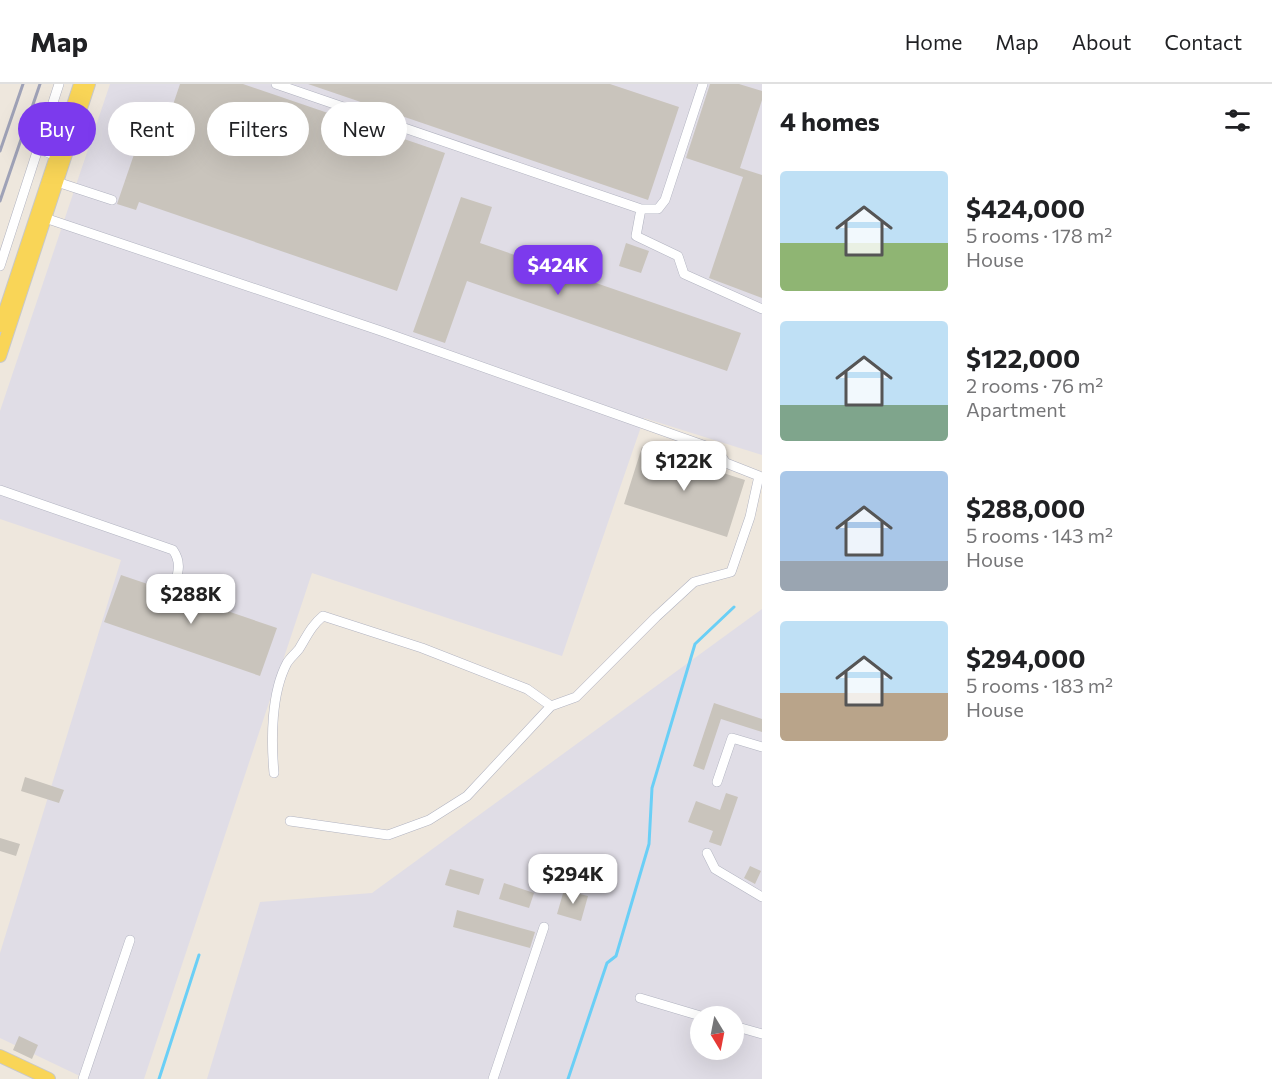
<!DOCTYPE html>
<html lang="en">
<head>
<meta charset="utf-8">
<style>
  :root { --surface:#fff; --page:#f6f6f6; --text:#202124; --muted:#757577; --line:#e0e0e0; --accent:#7c3aed }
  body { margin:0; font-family:Commissioner,sans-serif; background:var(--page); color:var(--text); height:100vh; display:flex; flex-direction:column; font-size:22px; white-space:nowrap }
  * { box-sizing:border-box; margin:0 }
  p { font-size:20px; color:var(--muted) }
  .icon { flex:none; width:33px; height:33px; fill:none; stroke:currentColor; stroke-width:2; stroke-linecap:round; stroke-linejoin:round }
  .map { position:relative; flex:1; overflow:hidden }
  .details { display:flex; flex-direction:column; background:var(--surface); width:510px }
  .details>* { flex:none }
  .hud { position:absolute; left:18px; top:18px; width:570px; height:54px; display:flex; gap:12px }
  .needle { width:39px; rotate:170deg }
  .tools { position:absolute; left:690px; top:922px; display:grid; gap:12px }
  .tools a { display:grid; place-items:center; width:54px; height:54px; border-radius:50%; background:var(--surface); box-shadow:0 6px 24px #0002; font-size:30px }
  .price { position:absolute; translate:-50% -51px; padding:0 14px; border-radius:12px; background:#fff; color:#222; font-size:20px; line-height:39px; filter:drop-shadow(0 2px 3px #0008) }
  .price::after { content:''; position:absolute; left:50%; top:36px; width:18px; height:14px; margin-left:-9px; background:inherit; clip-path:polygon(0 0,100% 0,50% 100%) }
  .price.on { background:var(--accent); color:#fff }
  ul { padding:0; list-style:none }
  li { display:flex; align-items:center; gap:18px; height:150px; padding:0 18px }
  li span { display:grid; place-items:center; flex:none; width:168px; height:120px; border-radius:6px; color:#555 }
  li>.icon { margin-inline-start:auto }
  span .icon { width:72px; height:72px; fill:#fffc; stroke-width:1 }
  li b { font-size:26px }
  h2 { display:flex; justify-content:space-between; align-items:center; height:72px; padding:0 18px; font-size:26px }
  .tag { padding:0 21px; border-radius:27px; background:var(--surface); box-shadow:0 6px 24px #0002; font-size:21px; line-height:54px }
  .tag.on { background:var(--accent); color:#fff }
  header { display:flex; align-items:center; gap:36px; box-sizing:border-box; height:84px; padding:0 30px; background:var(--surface); border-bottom:2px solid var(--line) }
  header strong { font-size:28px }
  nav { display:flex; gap:33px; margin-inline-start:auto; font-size:21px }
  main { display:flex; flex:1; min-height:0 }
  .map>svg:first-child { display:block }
</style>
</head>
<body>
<header>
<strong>Map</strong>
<nav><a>Home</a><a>Map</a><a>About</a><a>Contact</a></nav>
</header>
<main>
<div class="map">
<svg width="762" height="995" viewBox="0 0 762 995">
  <rect width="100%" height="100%" fill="#eee7dd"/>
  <!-- industrial -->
  <path fill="#e0dde6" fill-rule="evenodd" d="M110,0H762V371L644,334L562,572L312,489L144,995H86L0,954V869L121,476L0,435V327Z
    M762,525V995H207L260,818L372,809ZM700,933H734V966H700Z"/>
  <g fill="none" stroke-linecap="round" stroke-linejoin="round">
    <!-- stream -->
    <path stroke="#6acff6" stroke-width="3" d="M159,995L199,871
      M568,995L607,879L616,872L649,760L652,704L695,560L734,523"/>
  </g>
  <!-- building -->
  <path fill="#c9c4bc" d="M180,0H243L445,69L397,207L139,118L136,126L117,120L141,50L161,56Z
    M308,0H610L679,23L648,116Z
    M710,0H739L762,7V16L740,84L762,91V214L709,194L743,93L686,74Z
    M461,113L492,123L480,159L741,249L727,287L467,197L445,259L413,248Z
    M626,159L649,167L641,189L619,182Z
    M642,363L745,396L727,453L624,420Z
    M121,491L277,544L260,592L104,538Z
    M714,619L762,635V648L721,635L704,686L693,682Z
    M25,693L64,706L59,719L21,707Z
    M726,709L738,713L721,762L709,758L713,747L688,738L696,717L720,726Z
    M0,754L20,760L16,772L0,767Z
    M750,782L761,787L755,800L744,794Z
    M450,785L484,795L479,811L445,801Z
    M504,799L534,809L529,824L499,815Z
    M564,806L588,812L581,837L557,830Z
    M457,826L535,848L530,864L453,843Z
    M19,952L38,961L32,975L13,966Z"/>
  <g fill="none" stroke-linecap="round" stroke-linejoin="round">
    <defs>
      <path id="minor" d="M276,0L641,125H658L665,116L703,0
        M37,64L56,72
        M57,98L112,116
        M641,125L636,152L678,172L684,190L762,225
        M45,134L381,247L717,366L726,379L759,392L750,433L731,488L694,498L656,533L576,613L551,622L467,712L429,736L388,751L290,737
        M0,182L59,0
        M0,406L173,466C182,479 178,489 174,504
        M274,689C271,656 271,609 287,579C290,574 295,570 299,565C307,552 311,542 323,532L422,564L527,605L551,622
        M717,698L732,654L762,663
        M707,769L715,785L762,813
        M640,914L704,933
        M734,942L762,950
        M83,995L130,856
        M493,995L544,843"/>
      <path id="major" d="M0,242L80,0
        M0,272L89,0
        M0,972L49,995"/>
    </defs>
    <!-- minor casing -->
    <use href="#minor" stroke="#b1b3c0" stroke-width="10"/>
    <!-- major casing -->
    <use href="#major" stroke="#c8c8c8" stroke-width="14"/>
    <!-- minor -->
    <use href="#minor" stroke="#fff" stroke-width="9"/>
    <!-- major -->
    <use href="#major" stroke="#f9d557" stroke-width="12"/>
    <!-- rail -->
    <path stroke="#9fa2b7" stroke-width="3" d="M0,67L23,0
      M0,117L40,0"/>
  </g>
</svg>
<div class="tools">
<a><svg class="needle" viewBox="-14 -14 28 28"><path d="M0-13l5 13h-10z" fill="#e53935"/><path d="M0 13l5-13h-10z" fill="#757577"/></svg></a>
</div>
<b class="price on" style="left:558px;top:212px">$424K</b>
<b class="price" style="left:684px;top:408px">$122K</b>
<b class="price" style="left:191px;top:541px">$288K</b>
<b class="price" style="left:573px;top:821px">$294K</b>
<div class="hud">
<a class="tag on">Buy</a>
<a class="tag">Rent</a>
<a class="tag">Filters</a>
<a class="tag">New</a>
</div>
</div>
<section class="details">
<h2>4 homes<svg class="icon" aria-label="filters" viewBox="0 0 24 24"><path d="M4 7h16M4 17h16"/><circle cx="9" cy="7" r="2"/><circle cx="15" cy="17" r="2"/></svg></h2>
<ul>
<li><span style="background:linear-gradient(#bfe0f5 60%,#8fb573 0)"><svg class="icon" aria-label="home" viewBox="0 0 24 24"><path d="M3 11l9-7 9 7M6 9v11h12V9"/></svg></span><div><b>$424,000</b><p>5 rooms · 178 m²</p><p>House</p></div></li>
<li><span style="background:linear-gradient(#bfe0f5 70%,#7fa58c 0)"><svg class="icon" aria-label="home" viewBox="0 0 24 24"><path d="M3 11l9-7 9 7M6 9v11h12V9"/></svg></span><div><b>$122,000</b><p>2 rooms · 76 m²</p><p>Apartment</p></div></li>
<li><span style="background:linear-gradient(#a9c7e8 75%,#9aa5b1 0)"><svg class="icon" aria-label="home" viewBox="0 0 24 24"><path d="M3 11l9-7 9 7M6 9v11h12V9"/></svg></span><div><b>$288,000</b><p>5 rooms · 143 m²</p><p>House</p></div></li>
<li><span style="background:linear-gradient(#bfe0f5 60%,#b9a48a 0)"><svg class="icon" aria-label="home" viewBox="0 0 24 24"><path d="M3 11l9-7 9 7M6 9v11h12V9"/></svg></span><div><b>$294,000</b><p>5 rooms · 183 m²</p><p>House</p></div></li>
</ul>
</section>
</main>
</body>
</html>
